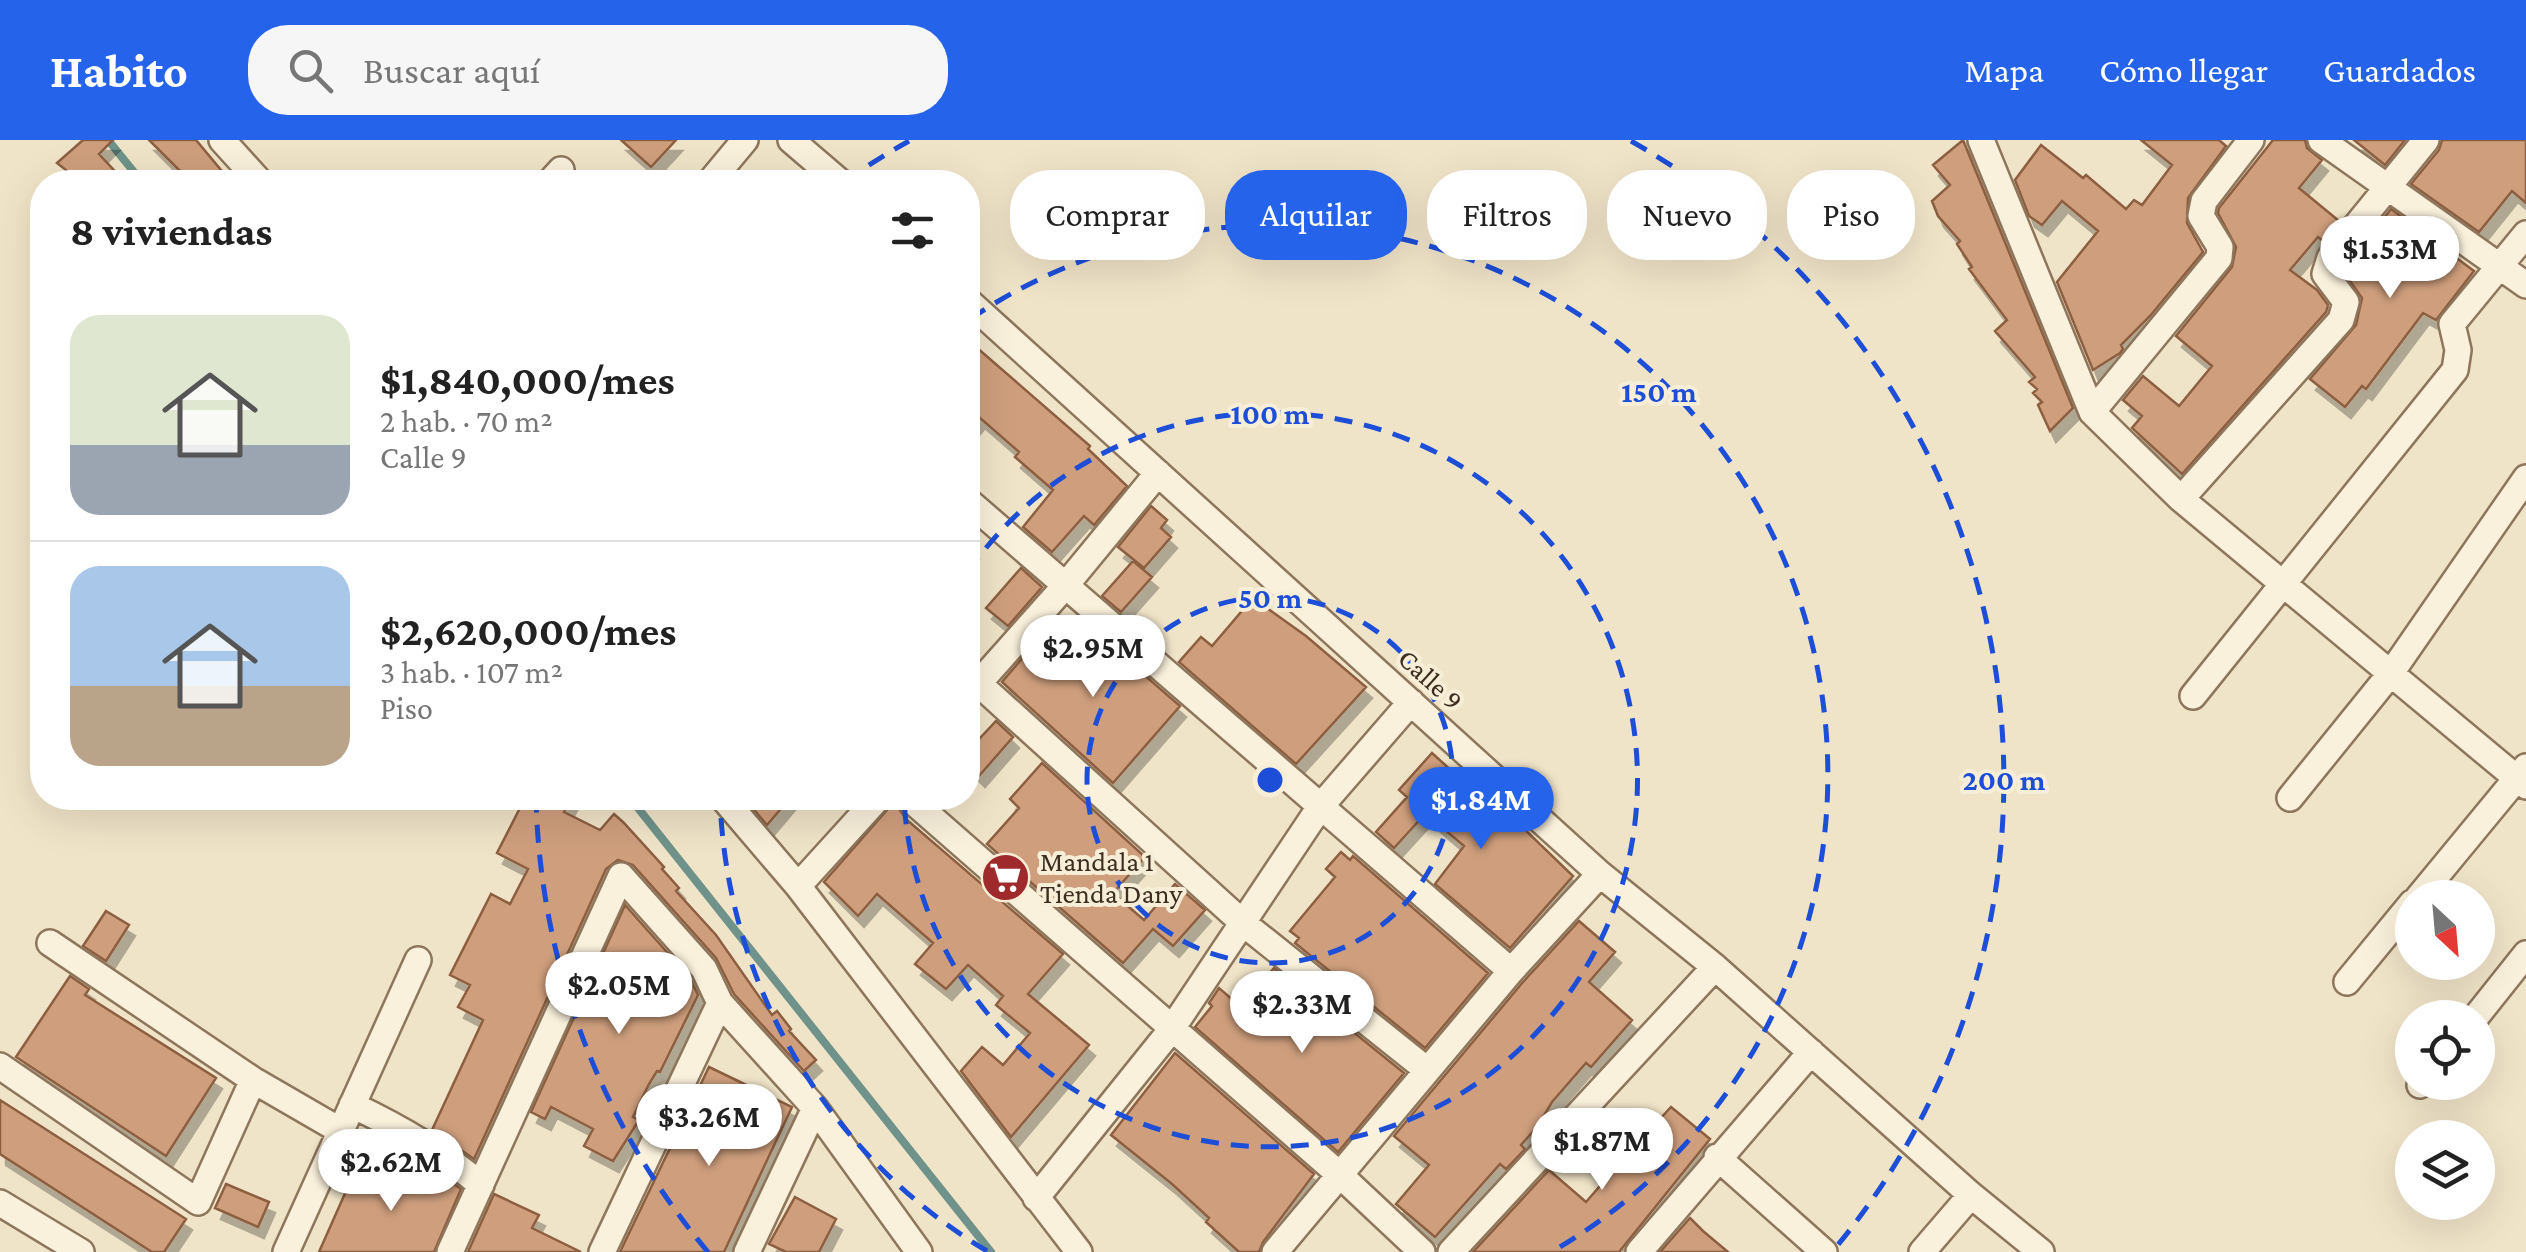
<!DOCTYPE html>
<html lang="es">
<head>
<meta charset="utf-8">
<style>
  :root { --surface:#fff; --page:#f6f6f6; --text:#222; --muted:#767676; --line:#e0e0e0; --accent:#2563eb }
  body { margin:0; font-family:"Crimson Pro",serif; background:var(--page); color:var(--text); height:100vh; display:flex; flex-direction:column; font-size:38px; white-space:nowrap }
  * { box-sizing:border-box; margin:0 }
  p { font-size:32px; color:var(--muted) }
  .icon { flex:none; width:55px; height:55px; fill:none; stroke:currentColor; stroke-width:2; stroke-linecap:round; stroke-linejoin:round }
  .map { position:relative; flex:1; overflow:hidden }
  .drawer { position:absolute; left:30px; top:30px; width:950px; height:640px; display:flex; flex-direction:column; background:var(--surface); border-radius:40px; box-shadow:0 10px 40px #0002 }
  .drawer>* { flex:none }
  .guide { position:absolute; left:1010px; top:30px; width:950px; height:90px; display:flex; gap:20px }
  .needle { width:65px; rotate:154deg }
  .fabs { position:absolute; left:2395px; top:740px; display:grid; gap:20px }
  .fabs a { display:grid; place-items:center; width:100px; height:100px; border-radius:50%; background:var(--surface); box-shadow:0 10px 40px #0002; font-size:50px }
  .price { position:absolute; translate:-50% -85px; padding:0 22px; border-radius:35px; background:#fff; color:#222; font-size:32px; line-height:65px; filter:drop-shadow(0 2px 5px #0008) }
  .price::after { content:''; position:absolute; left:50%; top:60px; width:30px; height:22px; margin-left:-15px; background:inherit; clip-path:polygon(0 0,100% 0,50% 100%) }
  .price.current { background:var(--accent); color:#fff }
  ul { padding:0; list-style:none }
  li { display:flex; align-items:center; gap:30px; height:250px; padding:0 40px }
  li+li { border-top:2px solid var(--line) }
  li span { display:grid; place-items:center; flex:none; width:280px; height:200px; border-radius:30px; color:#555 }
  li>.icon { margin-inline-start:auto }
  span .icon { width:120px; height:120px; fill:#fffc; stroke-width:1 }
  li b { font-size:42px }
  h2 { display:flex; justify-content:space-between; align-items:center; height:120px; padding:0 40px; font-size:42px }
  .pill { padding:0 35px; border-radius:40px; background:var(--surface); box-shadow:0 10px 40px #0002; font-size:35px; line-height:90px }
  .pill.current { background:var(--accent); color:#fff }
  header { display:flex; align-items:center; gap:60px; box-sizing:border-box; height:140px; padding:0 50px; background:var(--accent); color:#fff }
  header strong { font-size:48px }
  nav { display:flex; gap:55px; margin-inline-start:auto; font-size:35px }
  .search { width:700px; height:90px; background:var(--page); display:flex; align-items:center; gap:25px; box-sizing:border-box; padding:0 35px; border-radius:40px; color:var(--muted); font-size:38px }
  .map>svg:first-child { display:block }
</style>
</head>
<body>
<header>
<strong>Habito</strong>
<div class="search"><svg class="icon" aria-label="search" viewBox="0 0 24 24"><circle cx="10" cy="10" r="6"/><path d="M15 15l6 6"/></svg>Buscar aquí</div>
<nav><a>Mapa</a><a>Cómo llegar</a><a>Guardados</a></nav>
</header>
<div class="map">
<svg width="2526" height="1112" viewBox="0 0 2526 1112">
  <defs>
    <filter id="shadow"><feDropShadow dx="6" dy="11" stdDeviation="0" flood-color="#0004"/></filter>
  </defs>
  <rect width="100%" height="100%" fill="#f0e4c8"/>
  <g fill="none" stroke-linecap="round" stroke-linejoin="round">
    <!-- stream -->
    <path stroke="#6f938a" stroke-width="8" d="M108,0L142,42
      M630,658L991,1112"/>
  </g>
  <!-- building -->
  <path fill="#cf9f7d" stroke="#8d5f41" stroke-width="2.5" filter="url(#shadow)" d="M83,0H113L99,14L125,42H63L71,34L57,23Z
    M149,0H196L231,42H191Z
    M621,0H676L651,27Z
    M1963,0L2073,268L2050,291L2038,265L2042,262L2033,253L2037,249L2029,242L2035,237L1995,191L2007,180L1969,129L1972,127L1957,104L1960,101L1938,76L1932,61L1950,45L1933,25Z
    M2141,0H2219L2226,6L2188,58L2187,83L2203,112L2150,176L2121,205L2123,209L2120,213L2093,230L2057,142L2098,91L2062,61L2042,85L2029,76L2015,40L2041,5L2083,38L2086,35L2126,69L2134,60L2142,65L2172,25Z
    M2273,0H2305L2307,8L2322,20L2299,48L2339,81L2323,101L2318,97L2290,130L2317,150L2328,165L2326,172L2182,334L2132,288L2142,276L2123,260L2143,236L2179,266L2212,226L2176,196L2232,127L2236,107L2218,73L2219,68Z
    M2354,0H2405L2385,25Z
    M2442,0H2526V63L2512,51L2479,92L2411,44L2439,10Z
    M2391,69L2474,131L2436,180L2423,173L2366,249L2362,246L2345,267L2310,239L2356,185L2362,158L2343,131Z
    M968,200L1090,306L1088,309L1127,346L1094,385L1084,376L1052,412L1023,387L1053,350L1015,317L1019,312L979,277L968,291Z
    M1151,366L1167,380L1161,388L1171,397L1144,428L1118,407Z
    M1133,421L1152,437L1121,472L1102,456Z
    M1021,428L1042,447L1008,486L986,468Z
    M1253,458L1306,496L1366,547L1296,624L1179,522L1201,497L1212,506Z
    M1082,481L1180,566L1113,643L1002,542L1031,508L1046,521Z
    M996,581L1013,597L979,636L968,625V611Z
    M1432,613L1476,653L1480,648L1488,654L1573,736L1510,808L1435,744L1464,706L1445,690L1426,673L1394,708L1376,692L1407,657L1399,650Z
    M1042,623L1145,717L1113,753L1115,755L1144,780L1175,744L1205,770L1173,806L1153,789L1123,823L987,704L1019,668L1010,659Z
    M525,658H572L564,672L600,690L614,674L623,682L664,727L662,729L679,748L676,751L716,795L772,875L777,871L791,889L789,891L816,920L804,931L734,854L716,818L633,725L618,720L606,729L474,1019L432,990L483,880L458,867L470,845L450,835L491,754L510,764L528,729L497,713Z
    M756,658H790L767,685L750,665Z
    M894,662L907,680L1063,814L1028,854L1089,905L1011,997L961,931L982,907L1003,925L1030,893L996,865L1003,856L968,825L946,849L915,824L933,803L877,754L858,776L824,742Z
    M1341,712L1350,720L1353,716L1488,833L1425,908L1295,803L1299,798L1290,791L1335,737L1326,729Z
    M625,765L690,838L698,855L660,932L657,931L649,944L633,977L639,980L613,1021L584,1006L593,989L551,967L545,979L531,972Z
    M106,771L129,785L106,821L83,806Z
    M1579,781L1615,812L1589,842L1632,880L1591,927L1586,923L1552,962L1538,986L1521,1005L1525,1009L1506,1029L1500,1024L1435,1097L1396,1064L1429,1025L1394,996L1523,842Z
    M1274,828L1404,933L1338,1012L1195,887L1212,866L1209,863L1219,848L1241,867Z
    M70,836L89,849L85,855L216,938L166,1016L16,917Z
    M1175,913L1314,1034L1263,1102L1259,1112H1239L1206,1082L1209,1078L1172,1044L1111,995Z
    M709,927L792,967L724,1112H620Z
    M0,960L186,1079L164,1112H152L0,1014Z
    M1671,967L1710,999L1619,1112H1473L1549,1030L1586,1062L1619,1024L1584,993L1602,973L1637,1004Z
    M359,1022L419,1050L431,1028L461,1049L434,1112H319Z
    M226,1044L269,1062L258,1087L215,1068Z
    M494,1054L539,1075L532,1088L581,1112H468Z
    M795,1057L836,1079L819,1112H786L769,1104Z
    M1690,1078L1703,1091L1728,1112H1660Z"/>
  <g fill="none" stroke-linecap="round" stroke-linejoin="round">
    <defs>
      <path id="street" d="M222,0L260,42
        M791,0L840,42
        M1981,0L2092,272L2181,359L2526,646
        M2321,0L2526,145
        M550,42L561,30
        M710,42L745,0
        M968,161L1600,734L1715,827L1971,1055L2041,1112
        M2092,272L2219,118L2220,107L2201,76L2204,61L2251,0
        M2181,359L2341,180L2346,162L2325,134L2330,118L2426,0
        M968,361L1511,831
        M968,534L1243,783L1427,930
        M969,554L1065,446L1158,333
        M2193,556L2455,230L2458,210L2452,184L2526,94
        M723,658L798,746L1079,1112
        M909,658L1340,1035L1422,1112
        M2290,658L2391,533L2526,338
        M798,746L878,658
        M2418,758L2526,627
        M50,803L253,940L341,991
        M2347,842L2412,763
        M2475,878L2526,814
        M0,926L198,1062L253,940
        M2420,945L2422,942
        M352,965C399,987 442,1012 481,1045
        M1717,1017L1824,1112
        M1036,1058L1171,890L1320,667L1411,562
        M0,1063L81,1112
        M286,1112L418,820
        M450,1112L621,736L704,829L720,863L815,968L919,1112
        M602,1112L720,863
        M747,1112L815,968
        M1275,1112L1511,831L1600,734
        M1451,1112L1715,827
        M1639,1112L1811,912
        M1922,1112L1971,1055"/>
    </defs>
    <!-- street casing -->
    <use href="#street" stroke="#8d765c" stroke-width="30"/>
    <!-- street -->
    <use href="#street" stroke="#faf1dc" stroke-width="25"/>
  </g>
  <!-- distance rings -->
  <g fill="none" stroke="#1d4ed8" stroke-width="5" stroke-dasharray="18 12">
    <circle cx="1270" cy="640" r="183"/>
    <path d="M968 432A367 367 0 1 1 904 659"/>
    <path d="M987 1111A550 550 0 0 1 720 659M970 179A550 550 0 1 1 1553 1111"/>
    <path d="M708 1112A734 734 0 0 1 536 659M844 42A734 734 0 0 1 909 1M1631 1A734 734 0 0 1 1832 1112"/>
  </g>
  <!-- icons -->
  <defs>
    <symbol id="supermarket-disc" viewBox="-11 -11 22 22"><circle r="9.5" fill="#9e2a2b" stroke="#f7eed8"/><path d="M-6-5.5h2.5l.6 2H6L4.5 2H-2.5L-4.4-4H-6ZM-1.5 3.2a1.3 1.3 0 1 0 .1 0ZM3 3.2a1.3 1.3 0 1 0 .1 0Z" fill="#fff"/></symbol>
  </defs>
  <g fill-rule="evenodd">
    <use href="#supermarket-disc" x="978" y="710" width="55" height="55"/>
  </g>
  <g text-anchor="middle" stroke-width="8" stroke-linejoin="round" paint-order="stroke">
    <!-- street labels -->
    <g font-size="28" fill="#3d2e20" stroke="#f7eed8">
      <text transform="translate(1431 539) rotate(42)" y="10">Calle 9</text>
    </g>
    <!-- poi labels -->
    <g font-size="28" fill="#3d2e20" stroke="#f7eed8" text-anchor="start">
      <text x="1040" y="731">Mandala 1<tspan x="1040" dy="32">Tienda Dany</tspan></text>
    </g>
  </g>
  <circle cx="1270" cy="640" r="15" fill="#1d4ed8" stroke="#f7eed8" stroke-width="5"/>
  <g font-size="30" text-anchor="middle" font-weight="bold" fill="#1d4ed8" stroke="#f7eed8" stroke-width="8" stroke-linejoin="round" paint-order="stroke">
    <text x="1659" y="262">150 m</text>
    <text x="1270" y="284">100 m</text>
    <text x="1270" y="468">50 m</text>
    <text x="2004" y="650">200 m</text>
  </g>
</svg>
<div class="fabs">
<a><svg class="needle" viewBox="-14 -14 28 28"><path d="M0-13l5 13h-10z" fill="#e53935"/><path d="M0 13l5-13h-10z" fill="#767676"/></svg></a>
<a><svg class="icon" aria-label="locate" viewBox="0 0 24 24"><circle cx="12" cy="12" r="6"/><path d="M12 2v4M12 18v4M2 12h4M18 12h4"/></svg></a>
<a><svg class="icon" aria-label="layers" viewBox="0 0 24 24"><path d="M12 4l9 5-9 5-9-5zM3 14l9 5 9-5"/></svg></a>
</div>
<b class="price" style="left:2390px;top:161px">$1.53M</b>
<b class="price" style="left:1093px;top:560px">$2.95M</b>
<b class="price current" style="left:1481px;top:712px">$1.84M</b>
<b class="price" style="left:619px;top:897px">$2.05M</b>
<b class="price" style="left:1302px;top:916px">$2.33M</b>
<b class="price" style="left:709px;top:1029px">$3.26M</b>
<b class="price" style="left:1602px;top:1053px">$1.87M</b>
<b class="price" style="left:391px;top:1074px">$2.62M</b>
<div class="guide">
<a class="pill">Comprar</a>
<a class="pill current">Alquilar</a>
<a class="pill">Filtros</a>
<a class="pill">Nuevo</a>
<a class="pill">Piso</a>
</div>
<section class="drawer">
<h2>8 viviendas<svg class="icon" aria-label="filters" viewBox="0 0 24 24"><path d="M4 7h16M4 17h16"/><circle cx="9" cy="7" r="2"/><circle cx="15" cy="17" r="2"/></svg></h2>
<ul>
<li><span style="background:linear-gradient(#dfe7d0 65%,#9aa5b1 0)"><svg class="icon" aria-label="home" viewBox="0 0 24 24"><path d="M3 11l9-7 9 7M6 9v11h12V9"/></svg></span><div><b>$1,840,000/mes</b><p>2 hab. · 70 m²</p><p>Calle 9</p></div></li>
<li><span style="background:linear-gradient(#a9c7e8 60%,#b9a48a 0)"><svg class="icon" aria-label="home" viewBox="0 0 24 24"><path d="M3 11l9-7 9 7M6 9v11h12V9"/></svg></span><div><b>$2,620,000/mes</b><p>3 hab. · 107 m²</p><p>Piso</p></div></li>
</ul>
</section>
</div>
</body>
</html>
